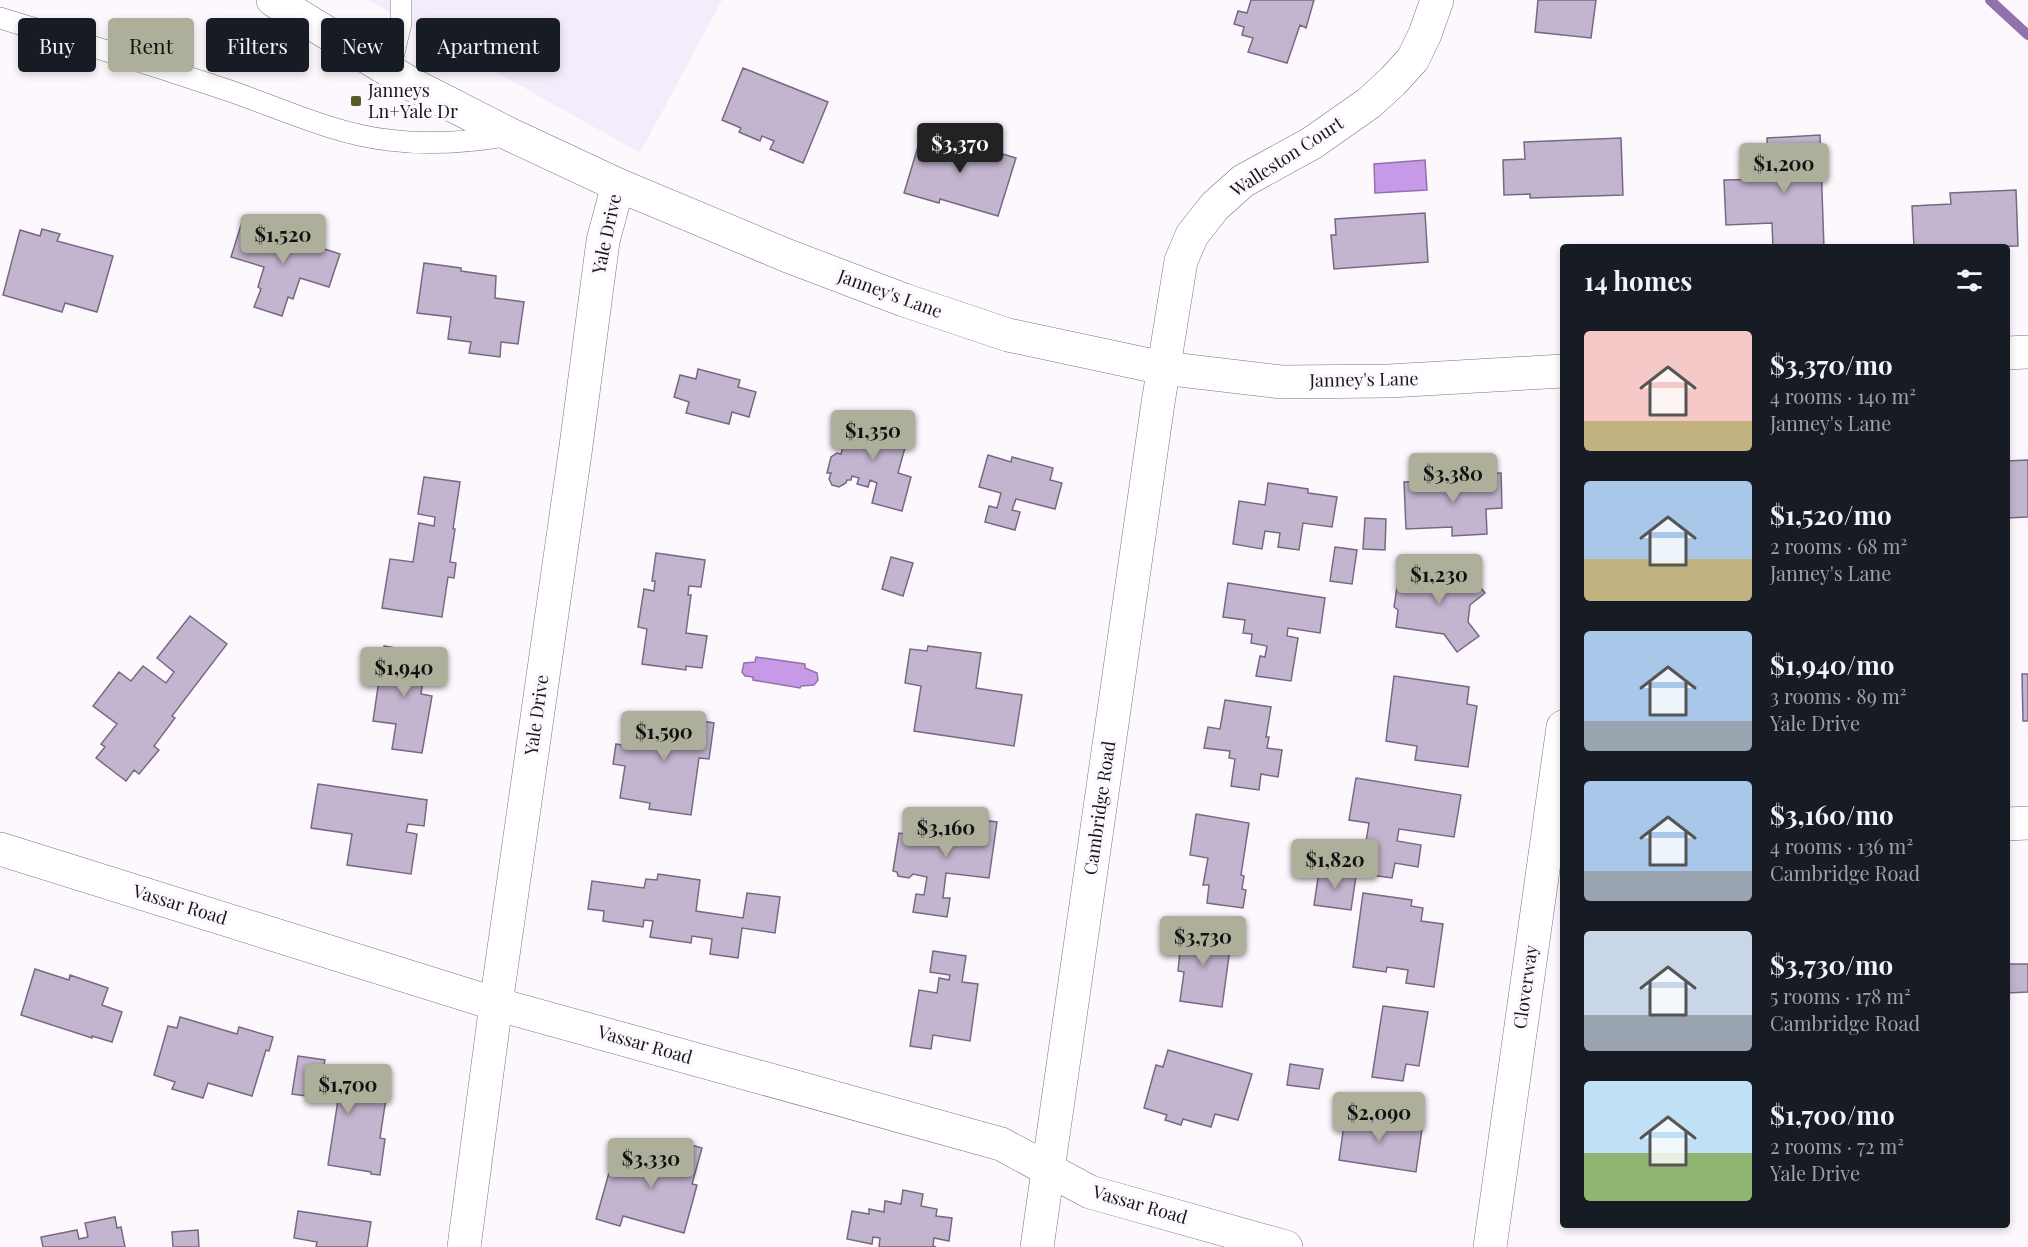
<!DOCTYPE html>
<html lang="en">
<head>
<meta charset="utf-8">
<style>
  :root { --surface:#171b24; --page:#242831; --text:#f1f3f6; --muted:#9ea1a6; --accent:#adaf9a }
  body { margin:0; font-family:"Playfair Display",serif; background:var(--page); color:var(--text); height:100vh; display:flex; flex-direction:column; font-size:22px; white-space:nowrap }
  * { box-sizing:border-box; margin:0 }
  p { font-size:20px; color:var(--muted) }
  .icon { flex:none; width:33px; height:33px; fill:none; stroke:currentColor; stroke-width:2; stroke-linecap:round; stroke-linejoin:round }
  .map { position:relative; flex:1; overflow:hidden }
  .drawer { position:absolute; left:1560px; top:244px; width:450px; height:984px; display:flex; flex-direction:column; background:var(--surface); border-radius:6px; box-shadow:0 3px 9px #0003 }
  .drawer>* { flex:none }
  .guide { position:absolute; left:18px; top:18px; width:570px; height:54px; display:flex; gap:12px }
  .price { position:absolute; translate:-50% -51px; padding:0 14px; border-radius:6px; background:var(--accent); color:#111; font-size:20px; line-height:39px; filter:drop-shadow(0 2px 3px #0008) }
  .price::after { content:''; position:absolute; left:50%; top:36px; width:18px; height:14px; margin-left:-9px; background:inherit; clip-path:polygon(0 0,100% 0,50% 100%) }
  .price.active { background:#222; color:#fff }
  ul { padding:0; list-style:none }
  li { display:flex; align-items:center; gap:18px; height:150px; padding:0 24px }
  li span { display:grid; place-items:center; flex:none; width:168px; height:120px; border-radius:6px; color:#555 }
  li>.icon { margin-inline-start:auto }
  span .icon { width:72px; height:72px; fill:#fffc; stroke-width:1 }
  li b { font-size:26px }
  h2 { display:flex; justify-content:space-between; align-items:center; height:72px; padding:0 24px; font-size:26px }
  .chip { padding:0 21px; border-radius:6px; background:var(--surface); box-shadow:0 3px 9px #0003; font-size:21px; line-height:54px }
  .chip.active { background:var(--accent); color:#111 }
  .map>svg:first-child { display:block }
</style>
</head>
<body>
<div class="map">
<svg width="2028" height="1247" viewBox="0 0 2028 1247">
  <rect width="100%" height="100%" fill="#fcf8fe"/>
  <!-- built -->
  <path fill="#f4ecfa" d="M368,0H722L640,153Z"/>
  <!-- water -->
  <path fill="#c79ae8" stroke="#9372ab" stroke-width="1.5" d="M1425,160L1427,190L1375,193L1374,164Z
    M756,657L805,664V668L817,673L818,680L814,685L801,686L800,688L753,680V677L745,676L742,672L744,663L755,662Z"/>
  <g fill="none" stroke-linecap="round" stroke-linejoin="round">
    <!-- stream -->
    <path stroke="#9372ab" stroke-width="10" d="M1990,0L2028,35"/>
  </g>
  <!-- building -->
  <path fill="#c3b4cf" stroke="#786983" stroke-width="1.5" d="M1251,0H1314L1306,28L1300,25L1287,63L1248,52L1253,38L1242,35L1244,27L1234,24L1238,11L1247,13Z
    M1538,0H1596L1591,38L1535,32Z
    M743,68L828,102L803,163L770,149L774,141L762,136L760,141L739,132L741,128L722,120Z
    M923,130L1016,158L998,216L940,199L939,203L904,193Z
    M1820,135L1824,248H1773L1772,223L1726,225L1724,180L1769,179L1767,138Z
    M1621,138L1623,195L1530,198V194L1504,195L1503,160L1525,159L1524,142Z
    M2016,190L2018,246L1953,248L1952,245L1914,247L1912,206L1951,204L1950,193Z
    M1425,213L1428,262L1334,269L1331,235H1336L1335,219Z
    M242,222L340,254L329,287L300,278L293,299L288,297L282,316L254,307L261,289L258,287L264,267L231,257Z
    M42,229L60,234L57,241L113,256L97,312L65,303L62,312L3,295L20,230L40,236Z
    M424,263L461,268V271L496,276L495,298L524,302L518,344L501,342L500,357L469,353L471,342L448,339L451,317L417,313Z
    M698,369L740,380L738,387L756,392L749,417L732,412L729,424L686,413L689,402L674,397L680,375L696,379Z
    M851,414L896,426L895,429L909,433L898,473L911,477L902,511L872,503L877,483L870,480L868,487L857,484L859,478L852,476L851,480H847L846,483L839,487L832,485L829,479L831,473H827L831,457L837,453L841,454Z
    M988,455L1011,462L1012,457L1053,468L1050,480L1062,483L1055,509L1016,499L1012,510L1020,512L1015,530L985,522L989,506L997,508L1001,493L979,487Z
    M2028,460V517L2007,518V461Z
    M1501,473L1502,508L1486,509L1487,534L1452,536V527L1406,529L1404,482L1483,479V474Z
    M424,477L460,482L453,529H455L450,562L456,563L454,578L448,577L442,617L382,608L390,559L413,562L419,523L434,526L435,517L418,514Z
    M1268,483L1308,489V493L1337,497L1332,527L1303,523L1299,550L1278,547L1280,533L1265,531L1262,549L1233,544L1239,501L1265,505Z
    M1365,518L1386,519L1385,550L1363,549Z
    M1335,547L1357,550L1352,584L1330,581Z
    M656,553L705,560L701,587L689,586L688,595H691L686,633L707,636L702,668L686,666V670L642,664L647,629L638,627L644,589L654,591L655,581H652Z
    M891,557L913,563L903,596L882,589Z
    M1462,564L1485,593L1470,605L1468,622L1479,636L1457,652L1444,634L1396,627L1398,610L1394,607L1397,587L1402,588L1403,580L1418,581L1420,568L1441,570L1439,585L1452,586L1455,584L1448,576Z
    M1228,583L1325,598L1320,633L1288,628L1287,636L1298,638L1291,681L1256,676L1260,656L1265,657L1267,646L1251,643L1252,634L1243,633L1245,620L1223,617Z
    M190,616L227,644L172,716L175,718L154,746L159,750L139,774L134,770L126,781L96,758L105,747L101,744L117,724L93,706L119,672L131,681L143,666L166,683L174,672L157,658Z
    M384,646L427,653L421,694L432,696L422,753L392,749L396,724L373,721Z
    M928,646L981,653L976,688L1022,695L1014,746L914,731L921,686L905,683L910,649L927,651Z
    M2022,674H2028V721H2023Z
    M1394,676L1469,687L1467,704L1477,706L1468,767L1415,760L1417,746L1386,741Z
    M1225,700L1271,707L1266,737H1269L1267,748L1282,750L1278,777L1261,774L1259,790L1231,786L1235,759L1229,758L1230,751L1204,748L1208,727L1220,729Z
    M653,714L714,723L709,759L699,758L691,815L649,809L650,803L620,798L625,766L613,764L616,744L627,746L630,728H634L636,721L652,723Z
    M1356,778L1461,795L1454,837L1399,829L1397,841L1421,845L1418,867L1395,863L1392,878L1371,875L1374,862L1363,860L1369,823L1349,820Z
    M318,784L427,800L424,826L408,824L406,832L417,834L411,874L347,865L352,834L311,828Z
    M937,814L997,822L989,878L946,873L943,898H950L947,917L913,912L916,894L924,895L927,877L913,874L909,878L898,876L897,872L893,871L899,833L934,838Z
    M1196,814L1249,823L1241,875L1244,876L1242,889L1246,890L1243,908L1207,903L1209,885H1203L1208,858L1190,855Z
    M1319,871L1356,876L1351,910L1314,905Z
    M658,874L700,880L696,911L743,918L747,893L780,897L775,933L742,928L738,958L710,954L712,939L692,936L691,943L650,937L653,921L644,920L643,927L603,921L604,911L588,909L592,881L644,888L646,879L657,880Z
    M1363,893L1412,900L1411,906L1423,908L1421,921L1443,924L1434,987L1406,983L1408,970L1387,967L1386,972L1353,967Z
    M1177,932L1214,937L1215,932L1229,934L1228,940L1231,941L1222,1007L1180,1001L1184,972L1178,971L1180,951H1175Z
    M933,951L966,956L962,982L978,984L970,1041L933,1035L931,1049L910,1046L919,990L937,993L939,978L949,980L950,975L930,972Z
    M2007,964H2028V992L2007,993Z
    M35,969L69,980L70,975L108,988L102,1005L122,1012L112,1042L92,1036V1038L21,1015Z
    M1383,1006L1428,1012L1419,1066L1406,1064L1403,1081L1372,1077Z
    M180,1017L237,1034L239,1027L273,1037L269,1051L266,1050L252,1096L208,1083L203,1098L172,1089L175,1082L154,1075L168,1026L177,1028Z
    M1168,1050L1252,1074L1238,1120L1215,1114L1211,1127L1183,1119L1181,1125L1165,1120L1167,1115L1144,1108L1156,1065L1163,1067Z
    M298,1056L325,1060L322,1075L388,1085L380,1138L385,1139L380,1175L371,1174V1172L328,1165L338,1100L292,1094Z
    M1290,1064L1323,1069L1319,1089L1287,1085Z
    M1346,1111L1378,1115L1377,1122L1422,1129L1416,1172L1339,1160Z
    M677,1141L702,1148L692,1184L697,1185L684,1233L623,1216L620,1226L596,1219L616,1148L670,1164Z
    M903,1190L923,1194L921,1206L937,1209L936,1216L952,1218L949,1241L934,1238L933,1246L936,1247H879L880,1238L873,1237L872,1244L847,1239L852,1211L869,1214V1209L884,1212L885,1201L901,1204Z
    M298,1211L371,1222L367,1247H316L317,1242L294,1238Z
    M115,1217L117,1228L121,1227L125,1247H43L41,1237L77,1230L79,1239L88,1237L85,1223Z
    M198,1230L199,1247H173L172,1232Z"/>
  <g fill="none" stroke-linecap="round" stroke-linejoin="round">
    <defs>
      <path id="service" d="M0,18C73,40 146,63 218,87C274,105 329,133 388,140C427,145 471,142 510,135
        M390,70L401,23V0"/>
      <path id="minor" d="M2007,824L2028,823
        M0,849L496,1004L1001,1144L1090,1192L1286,1247
        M1037,1247L1158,403L1181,261L1192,235L1215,206L1243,181L1312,143L1369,103L1393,81L1413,59L1425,34L1437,0
        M1490,1247L1563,727"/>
      <path id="tertiary" d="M464,1247L496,1004L576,446L603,241L618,185"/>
      <path id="secondary" d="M273,0L413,85L511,135L618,185L788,256L904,300L1008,335L1163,368L1281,382L1389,381L1563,371
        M2007,353L2028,352"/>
    </defs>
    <!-- service casing -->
    <use href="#service" stroke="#7e7089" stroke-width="22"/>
    <!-- minor casing -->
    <use href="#minor" stroke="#7e7089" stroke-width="34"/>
    <!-- tertiary casing -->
    <use href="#tertiary" stroke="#7e7089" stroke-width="34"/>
    <!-- secondary casing -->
    <use href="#secondary" stroke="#7e7089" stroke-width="34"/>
    <!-- service -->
    <use href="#service" stroke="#fff" stroke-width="21"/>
    <!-- minor -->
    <use href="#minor" stroke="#fff" stroke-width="33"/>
    <!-- tertiary -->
    <use href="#tertiary" stroke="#fff" stroke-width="33"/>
    <!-- secondary -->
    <use href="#secondary" stroke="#fff" stroke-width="33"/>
  </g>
  <!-- markers -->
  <rect fill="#595b29" stroke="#fcf8fe" stroke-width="2" x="350" y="95" width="12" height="12" rx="3"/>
  <g text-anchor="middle" stroke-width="6" stroke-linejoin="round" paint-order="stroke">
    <!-- poi labels -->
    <g font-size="18" fill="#1a141e" stroke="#fcf8fe" text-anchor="start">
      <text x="368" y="97">Janneys<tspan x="368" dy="21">Ln+Yale Dr</tspan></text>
    </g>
    <!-- street labels -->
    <g font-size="18" fill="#1a141e" stroke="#fcf8fe">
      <text transform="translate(1287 157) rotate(-33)" y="6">Walleston Court</text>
      <text transform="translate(607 234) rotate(-78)" y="6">Yale Drive</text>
      <text transform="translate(890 294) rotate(20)" y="6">Janney's Lane</text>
      <text transform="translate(1364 380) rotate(-1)" y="6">Janney's Lane</text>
      <text transform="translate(537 715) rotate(-82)" y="6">Yale Drive</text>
      <text transform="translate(1100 808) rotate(-82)" y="6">Cambridge Road</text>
      <text transform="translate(180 905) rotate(17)" y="6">Vassar Road</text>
      <text transform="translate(1526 987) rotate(-82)" y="6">Cloverway</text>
      <text transform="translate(645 1045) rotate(16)" y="6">Vassar Road</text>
      <text transform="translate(1140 1205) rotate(16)" y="6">Vassar Road</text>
    </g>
  </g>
</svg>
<b class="price active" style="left:960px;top:174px">$3,370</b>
<b class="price" style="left:1784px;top:194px">$1,200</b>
<b class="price" style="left:283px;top:265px">$1,520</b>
<b class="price" style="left:873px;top:461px">$1,350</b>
<b class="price" style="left:1453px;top:504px">$3,380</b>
<b class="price" style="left:1439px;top:605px">$1,230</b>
<b class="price" style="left:404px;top:698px">$1,940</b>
<b class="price" style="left:664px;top:762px">$1,590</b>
<b class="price" style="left:946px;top:858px">$3,160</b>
<b class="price" style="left:1335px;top:890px">$1,820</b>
<b class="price" style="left:1203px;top:967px">$3,730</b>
<b class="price" style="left:348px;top:1115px">$1,700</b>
<b class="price" style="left:1379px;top:1143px">$2,090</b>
<b class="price" style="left:651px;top:1189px">$3,330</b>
<div class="guide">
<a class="chip">Buy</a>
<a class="chip active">Rent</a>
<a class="chip">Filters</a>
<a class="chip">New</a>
<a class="chip">Apartment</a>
</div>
<section class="drawer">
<h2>14 homes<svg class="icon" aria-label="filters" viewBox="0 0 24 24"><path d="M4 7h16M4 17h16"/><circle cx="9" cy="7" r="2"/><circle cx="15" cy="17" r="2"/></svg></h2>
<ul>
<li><span style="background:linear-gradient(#f6c9c9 75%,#c2b280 0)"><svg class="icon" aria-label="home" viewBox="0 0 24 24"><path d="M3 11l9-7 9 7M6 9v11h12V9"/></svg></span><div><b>$3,370/mo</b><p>4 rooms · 140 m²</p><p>Janney's Lane</p></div></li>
<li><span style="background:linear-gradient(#a9c7e8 65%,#c2b280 0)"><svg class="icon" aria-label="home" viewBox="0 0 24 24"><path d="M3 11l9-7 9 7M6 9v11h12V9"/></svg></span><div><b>$1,520/mo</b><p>2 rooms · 68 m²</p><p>Janney's Lane</p></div></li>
<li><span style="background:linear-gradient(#a9c7e8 75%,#9aa5b1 0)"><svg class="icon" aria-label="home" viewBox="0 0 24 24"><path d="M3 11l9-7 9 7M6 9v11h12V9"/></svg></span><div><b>$1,940/mo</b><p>3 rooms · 89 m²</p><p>Yale Drive</p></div></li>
<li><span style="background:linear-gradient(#a9c7e8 75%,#9aa5b1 0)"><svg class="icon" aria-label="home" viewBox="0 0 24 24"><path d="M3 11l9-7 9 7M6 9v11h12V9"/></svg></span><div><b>$3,160/mo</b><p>4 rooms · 136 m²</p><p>Cambridge Road</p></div></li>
<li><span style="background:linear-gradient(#c9d6e8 70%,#9aa5b1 0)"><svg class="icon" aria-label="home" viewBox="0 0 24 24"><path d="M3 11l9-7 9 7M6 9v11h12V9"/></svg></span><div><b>$3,730/mo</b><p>5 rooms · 178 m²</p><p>Cambridge Road</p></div></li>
<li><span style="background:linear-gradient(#bfe0f5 60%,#8fb573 0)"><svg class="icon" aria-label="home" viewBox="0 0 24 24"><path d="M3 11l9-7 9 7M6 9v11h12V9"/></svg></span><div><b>$1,700/mo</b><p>2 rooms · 72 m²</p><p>Yale Drive</p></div></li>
</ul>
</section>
</div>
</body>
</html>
